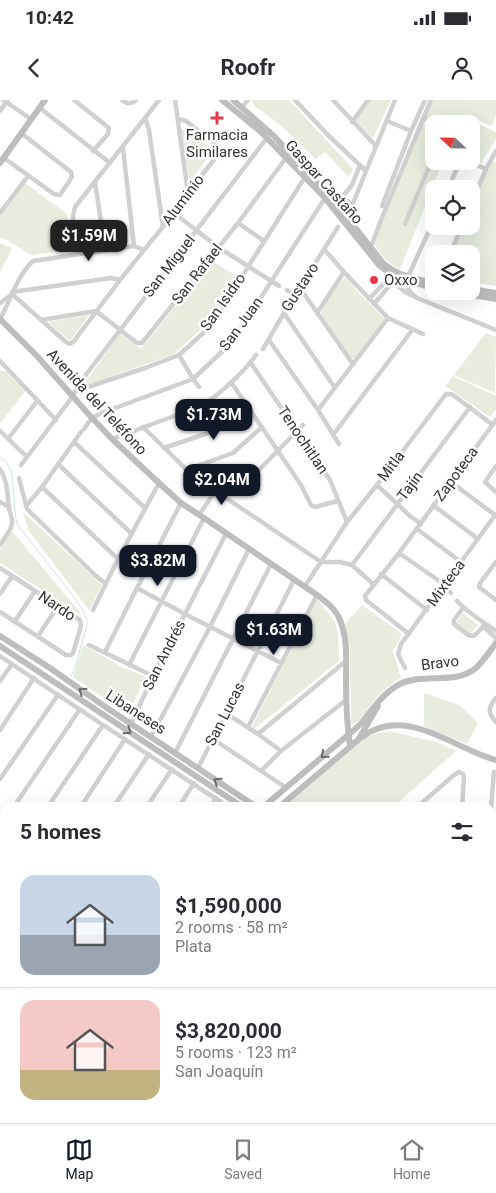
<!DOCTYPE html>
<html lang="en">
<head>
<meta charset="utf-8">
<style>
  :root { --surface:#fff; --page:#f2f2f3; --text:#2b2b33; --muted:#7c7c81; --line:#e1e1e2; --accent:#111827 }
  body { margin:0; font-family:Roboto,sans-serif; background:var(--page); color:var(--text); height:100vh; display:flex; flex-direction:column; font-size:19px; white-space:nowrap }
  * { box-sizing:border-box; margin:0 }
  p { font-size:16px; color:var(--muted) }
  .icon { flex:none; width:28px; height:28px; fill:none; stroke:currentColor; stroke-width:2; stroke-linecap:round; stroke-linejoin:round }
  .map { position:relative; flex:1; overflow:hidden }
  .panel { position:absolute; left:0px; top:702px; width:496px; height:321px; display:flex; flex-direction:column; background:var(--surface); border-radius:15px 15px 0 0; box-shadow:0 5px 20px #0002 }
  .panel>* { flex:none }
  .needle { width:32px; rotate:292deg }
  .buttons { position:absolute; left:425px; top:15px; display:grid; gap:10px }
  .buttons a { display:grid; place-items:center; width:55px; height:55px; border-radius:10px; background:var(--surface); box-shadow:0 5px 20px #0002; font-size:25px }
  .price { position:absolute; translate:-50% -42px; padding:0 11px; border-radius:10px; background:var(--accent); color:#fff; font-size:16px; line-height:32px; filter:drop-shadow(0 1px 2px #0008) }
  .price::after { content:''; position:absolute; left:50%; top:30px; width:15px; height:11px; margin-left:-8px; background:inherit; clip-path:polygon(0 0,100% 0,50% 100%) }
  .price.on { background:#222; color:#fff }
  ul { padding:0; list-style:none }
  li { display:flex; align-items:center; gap:15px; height:125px; padding:0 20px }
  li+li { border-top:1px solid var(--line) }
  li span { display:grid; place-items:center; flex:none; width:140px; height:100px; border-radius:15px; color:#555 }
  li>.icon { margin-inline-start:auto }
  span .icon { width:60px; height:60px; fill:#fffc; stroke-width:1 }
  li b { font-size:21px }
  h2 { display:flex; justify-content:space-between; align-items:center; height:60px; padding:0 20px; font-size:21px }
  .status { display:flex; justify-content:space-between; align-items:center; height:35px; padding:0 25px; background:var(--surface); direction:ltr }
  .status svg { height:14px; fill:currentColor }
  header { display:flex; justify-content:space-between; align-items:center; height:65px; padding:0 20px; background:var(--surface); font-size:22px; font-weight:700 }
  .menu { display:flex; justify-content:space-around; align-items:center; height:70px; border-top:1px solid var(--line); background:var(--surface); font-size:14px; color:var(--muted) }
  .menu a { display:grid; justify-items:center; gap:2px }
  .menu .on { color:var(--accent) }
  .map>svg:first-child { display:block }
</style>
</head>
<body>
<div class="status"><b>10:42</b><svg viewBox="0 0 49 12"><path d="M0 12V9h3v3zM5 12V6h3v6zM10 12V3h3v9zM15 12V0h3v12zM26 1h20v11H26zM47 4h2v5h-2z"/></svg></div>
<header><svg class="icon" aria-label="back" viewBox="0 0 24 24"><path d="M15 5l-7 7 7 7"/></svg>Roofr<svg class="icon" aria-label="person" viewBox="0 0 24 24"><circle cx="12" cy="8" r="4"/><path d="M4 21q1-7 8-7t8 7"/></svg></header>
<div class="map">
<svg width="496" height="1023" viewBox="0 0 496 1023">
  <rect width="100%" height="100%" fill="#fff"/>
  <!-- green -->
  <path fill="#e7ecdf" d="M252,0H289L353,69L349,77L325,52L315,59C295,38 279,22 254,6Z
    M369,0H391L373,38L355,20Z
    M432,0H496V16L492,26L467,16L463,24H434V61H443L400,169C387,162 382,158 375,144L382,119Z
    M469,20L496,32V39L481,63L471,59V24H467Z
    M181,28L214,50L190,81L189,79Z
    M492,62L496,63V186L471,182V154H453L464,126H471V108L486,72Z
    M25,83L67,114L70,150L31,155L5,139L0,138V116Z
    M0,143L12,148L0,173Z
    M212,161L238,177L209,222L174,254L82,287L118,236L121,234L141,249Z
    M345,178L348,179L356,190L384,218V221L355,259L350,257L321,214C322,207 339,183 345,178Z
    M89,215L70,241L48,222Z
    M486,233L496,237L495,293L454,275Z
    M0,271H6L25,291L0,324Z
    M453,276L496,296V309L490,317L445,286Z
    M22,411L102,485L89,510L29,431Z
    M12,431L83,516L0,463V450Z
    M317,499L335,522L338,535L339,561L254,629L252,627Z
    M362,505L402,534L393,551L401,578C391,583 381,592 373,602C366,610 362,622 351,624L350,549L345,524Z
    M463,513L478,525L470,534L456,523Z
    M83,545L122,567L146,577L128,614L73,577Z
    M424,593L459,605L478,623L467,644L424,626Z
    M393,632L436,642L456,651L393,707L278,708L366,637L379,633Z
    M491,758H496V778H491Z
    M491,838H496V862L491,870Z"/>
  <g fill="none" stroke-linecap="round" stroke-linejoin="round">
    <!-- stream -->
    <path stroke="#cce2ec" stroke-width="1" d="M0,357C3,360 7,363 9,367C15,378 13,409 17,424L73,496L82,509L88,522L75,567L71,576"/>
    <!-- street -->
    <path stroke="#d0d0d0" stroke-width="4.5" d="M3,0L31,19
      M74,0L109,28L108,34L93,51
      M122,0C127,4 131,5 136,0
      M175,0L188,93
      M295,0L328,35L366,71
      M333,0L376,46
      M242,7L248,0
      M40,8L110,63
      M0,11L7,1
      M145,18L149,30L163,127
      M423,18L437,24
      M387,21L411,31
      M352,22L368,0
      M123,48L134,146
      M4,58L54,94L60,95L72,77L71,72L21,33
      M467,61L486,69
      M95,82L105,149
      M448,89L460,61
      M471,104L486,69L496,51
      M352,106L343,96L352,85L360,65
      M382,106L411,31L425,0
      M0,113L28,76
      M174,113L218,147L279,186
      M347,118L395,0
      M434,120L406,181C408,189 410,194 417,198L496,230
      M238,123L264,141
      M405,124L434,55
      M371,147L381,120L431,0
      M324,149L344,172L388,218L423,234
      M77,154C75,139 70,122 75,107L159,0
      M450,154L462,126
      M391,180L405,192L411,195
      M300,188L353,264
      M287,190L295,195
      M12,192L111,178L120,180
      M12,194L66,242L70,244L74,241L120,180L174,113L188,93L220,52V49L219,47L186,21L178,19
      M369,199L392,175
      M0,203L11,195
      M374,204L396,178
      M284,213L335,288
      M317,213L344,172
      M0,219C11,200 16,177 33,161L134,146L144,150
      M41,220L96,211L137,243H142L238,123L286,58
      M269,240L318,310L339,344
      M263,249L284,213L338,127
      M179,255L193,279L199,287
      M0,261L56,320
      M251,263L330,380L347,422
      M231,282L301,385L311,405L315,407L338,401
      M76,291L145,268L179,255L210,227L305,77
      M318,310L388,218
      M143,327L192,375L321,462H340L352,465L373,484
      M84,329L92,318L99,314L193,279L228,246L247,219L325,98
      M0,331L27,357
      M333,335L413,229
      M8,339L37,301
      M112,339L196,308C215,300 244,272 256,255
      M74,342L145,408
      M164,348L217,330L224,325L247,305
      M58,364L132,434
      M21,365L73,296L78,285L267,38
      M496,366L485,382L496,392
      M0,369C8,381 7,394 9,408C10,413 13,419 12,424C11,431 4,439 0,445
      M186,370L233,353L262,327
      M19,378L27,409L95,475L106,484
      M451,382L495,415
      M377,385L410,416L421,424
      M42,387L118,459
      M0,402L9,407
      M433,405L478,439
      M26,406L42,387L81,332
      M199,415L216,390L244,379L256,373L303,325
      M417,429L461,462
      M399,453L445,485L451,493
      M496,462L480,483L479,487L496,500
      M352,465L470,307
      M0,468L80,520L81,526L73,553L71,555H66L0,512
      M381,474L427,510
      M305,486L347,422L377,385L446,294H451L453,295L493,325
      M137,488L185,514L281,563
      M0,494L12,476
      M457,501C469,514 482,521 496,531
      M463,508L454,520V524L468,535L474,536L486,524
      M93,510L118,459L159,383
      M15,521L35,491
      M483,526L496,538
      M409,534L366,500L365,496L399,453L496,320
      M38,536L58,506
      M89,545L153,576
      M105,552L137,488L181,403
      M0,556L103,625L230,708
      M129,565L204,418
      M405,568L398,554L401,544L496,414
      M0,581L12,564
      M496,598C488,608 487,612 496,622
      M226,613L258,634L281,651
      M131,624L153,576L226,434
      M248,627L317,495
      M0,630L34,578
      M258,634L346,561
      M151,637L210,527L249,449
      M213,639L285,687
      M175,653L271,464
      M198,668L294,480
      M261,671L281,651L346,600
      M0,679L58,595
      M13,708L80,609
      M47,708L103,625
      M80,708L125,639
      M113,708L149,654
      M146,708L172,669
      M178,708L194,683
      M210,708L216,698
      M416,708L454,675L459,672L463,674L464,678L462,708
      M491,708L494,672
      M0,721L5,724
      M491,727H496
      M0,748L5,752
      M491,754L496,755
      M0,780L5,772
      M491,782H496
      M491,801L496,802
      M491,815H496
      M0,831L5,823
      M496,834V827
      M0,855L5,847
      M491,878L496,869
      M0,895L5,898
      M491,904H492
      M491,950L496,942
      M491,1006L496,998
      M0,1011L5,1014
      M491,1015L496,1017
      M12,1019L19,1023
      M135,1019L142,1023
      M193,1019L200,1023
      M248,1019L255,1023
      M47,1023L49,1019
      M111,1023L113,1019
      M214,1023L218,1019
      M290,1023L294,1019
      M336,1023L343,1019
      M385,1023L389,1019"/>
    <!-- secondary -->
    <path stroke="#bdbdbd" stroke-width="6" d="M222,0L261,32L325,98L379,165L396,178L434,188
      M233,0L274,36L312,78L336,103L383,163C398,176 415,179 434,183
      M0,63L45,0
      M471,189L496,193
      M449,191L496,199
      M0,219L37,256L92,318L112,339L159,383L181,403L204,418L317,495C326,502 336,509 340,520C348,539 346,561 346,581C346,603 347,625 350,646
      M0,536L50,568L104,606L258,708
      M0,546L244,708
      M362,637C405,604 454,649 496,660
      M262,708L348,635C353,631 358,627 362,622C373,609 384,592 400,584C424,572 456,586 477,567C484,560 490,551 496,543
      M278,708L358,640L378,606
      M0,928L5,923
      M0,939L5,935
      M0,971L5,974
      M74,1019L81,1023"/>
  </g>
  <!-- one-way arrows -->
  <defs><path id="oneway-chevron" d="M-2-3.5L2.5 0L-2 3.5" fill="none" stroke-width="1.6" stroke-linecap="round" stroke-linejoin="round" transform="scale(1.25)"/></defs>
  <g stroke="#6a6a6a">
    <use href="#oneway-chevron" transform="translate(82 591) rotate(-145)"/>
    <use href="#oneway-chevron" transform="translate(128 631) rotate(33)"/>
    <use href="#oneway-chevron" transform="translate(324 655) rotate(141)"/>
    <use href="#oneway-chevron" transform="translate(217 681) rotate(-147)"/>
  </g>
  <!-- markers -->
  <g fill="#e7384f" stroke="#fff" stroke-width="2">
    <path d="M214.5 10.5h5v5h5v5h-5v5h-5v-5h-5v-5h5z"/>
    <circle cx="374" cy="180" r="5"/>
  </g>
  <g text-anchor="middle" stroke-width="5" stroke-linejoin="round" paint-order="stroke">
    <!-- poi labels -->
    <g font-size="15" fill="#333" stroke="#fff">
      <text x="217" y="40">Farmacia<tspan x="217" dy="17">Similares</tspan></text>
      <text x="384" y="185" text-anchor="start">Oxxo</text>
    </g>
    <!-- street labels -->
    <g font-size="15" fill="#333" stroke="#fff">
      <text transform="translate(324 82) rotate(48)" y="5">Gaspar Castaño</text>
      <text transform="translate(183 100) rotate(-53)" y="5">Aluminio</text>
      <text transform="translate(169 166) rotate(-52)" y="5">San Miguel</text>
      <text transform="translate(197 174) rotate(-52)" y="5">San Rafael</text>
      <text transform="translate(300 187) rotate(-57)" y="5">Gustavo</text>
      <text transform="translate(223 202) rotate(-55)" y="5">San Isidro</text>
      <text transform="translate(241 224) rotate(-54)" y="5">San Juan</text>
      <text transform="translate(97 302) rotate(47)" y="5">Avenida del Teléfono</text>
      <text transform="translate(303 340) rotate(56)" y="5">Tenochitlan</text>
      <text transform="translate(391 366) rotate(-53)" y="5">Mitla</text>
      <text transform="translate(456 374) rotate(-54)" y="5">Zapoteca</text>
      <text transform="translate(410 386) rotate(-53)" y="5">Tajín</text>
      <text transform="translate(446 483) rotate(-54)" y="5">Mixteca</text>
      <text transform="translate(57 506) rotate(34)" y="5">Nardo</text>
      <text transform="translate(164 555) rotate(-63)" y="5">San Andrés</text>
      <text transform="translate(440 563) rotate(-7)" y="5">Bravo</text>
      <text transform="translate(136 612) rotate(33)" y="5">Libaneses</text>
      <text transform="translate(225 614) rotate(-63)" y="5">San Lucas</text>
    </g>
  </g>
</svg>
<div class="buttons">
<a><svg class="needle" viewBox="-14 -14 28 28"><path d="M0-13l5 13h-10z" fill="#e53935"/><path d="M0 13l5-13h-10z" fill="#7c7c81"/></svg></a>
<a><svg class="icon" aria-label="locate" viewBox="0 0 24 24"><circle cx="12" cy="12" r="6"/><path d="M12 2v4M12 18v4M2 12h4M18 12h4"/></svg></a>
<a><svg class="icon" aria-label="layers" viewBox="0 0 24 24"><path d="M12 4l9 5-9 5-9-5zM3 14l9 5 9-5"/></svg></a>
</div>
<b class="price on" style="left:89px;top:162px">$1.59M</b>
<b class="price" style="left:214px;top:341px">$1.73M</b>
<b class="price" style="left:222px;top:406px">$2.04M</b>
<b class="price" style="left:158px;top:487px">$3.82M</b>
<b class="price" style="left:274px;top:556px">$1.63M</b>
<section class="panel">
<h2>5 homes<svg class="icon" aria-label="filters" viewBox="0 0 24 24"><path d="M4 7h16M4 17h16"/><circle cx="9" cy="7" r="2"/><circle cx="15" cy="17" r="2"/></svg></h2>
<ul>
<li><span style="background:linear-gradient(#c9d6e8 60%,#9aa5b1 0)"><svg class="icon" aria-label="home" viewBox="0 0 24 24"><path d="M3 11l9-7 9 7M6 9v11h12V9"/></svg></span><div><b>$1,590,000</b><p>2 rooms · 58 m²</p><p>Plata</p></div></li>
<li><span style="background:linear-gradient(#f6c9c9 70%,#c2b280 0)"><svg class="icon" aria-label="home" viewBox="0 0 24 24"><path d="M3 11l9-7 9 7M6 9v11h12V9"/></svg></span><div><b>$3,820,000</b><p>5 rooms · 123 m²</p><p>San Joaquín</p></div></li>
</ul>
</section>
</div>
<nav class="menu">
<a class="on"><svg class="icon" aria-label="map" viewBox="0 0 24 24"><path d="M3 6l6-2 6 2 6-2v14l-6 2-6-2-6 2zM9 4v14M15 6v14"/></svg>Map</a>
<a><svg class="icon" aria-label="saved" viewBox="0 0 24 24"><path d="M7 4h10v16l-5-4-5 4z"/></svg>Saved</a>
<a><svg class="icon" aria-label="home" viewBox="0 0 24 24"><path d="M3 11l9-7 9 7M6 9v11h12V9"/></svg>Home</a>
</nav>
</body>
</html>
